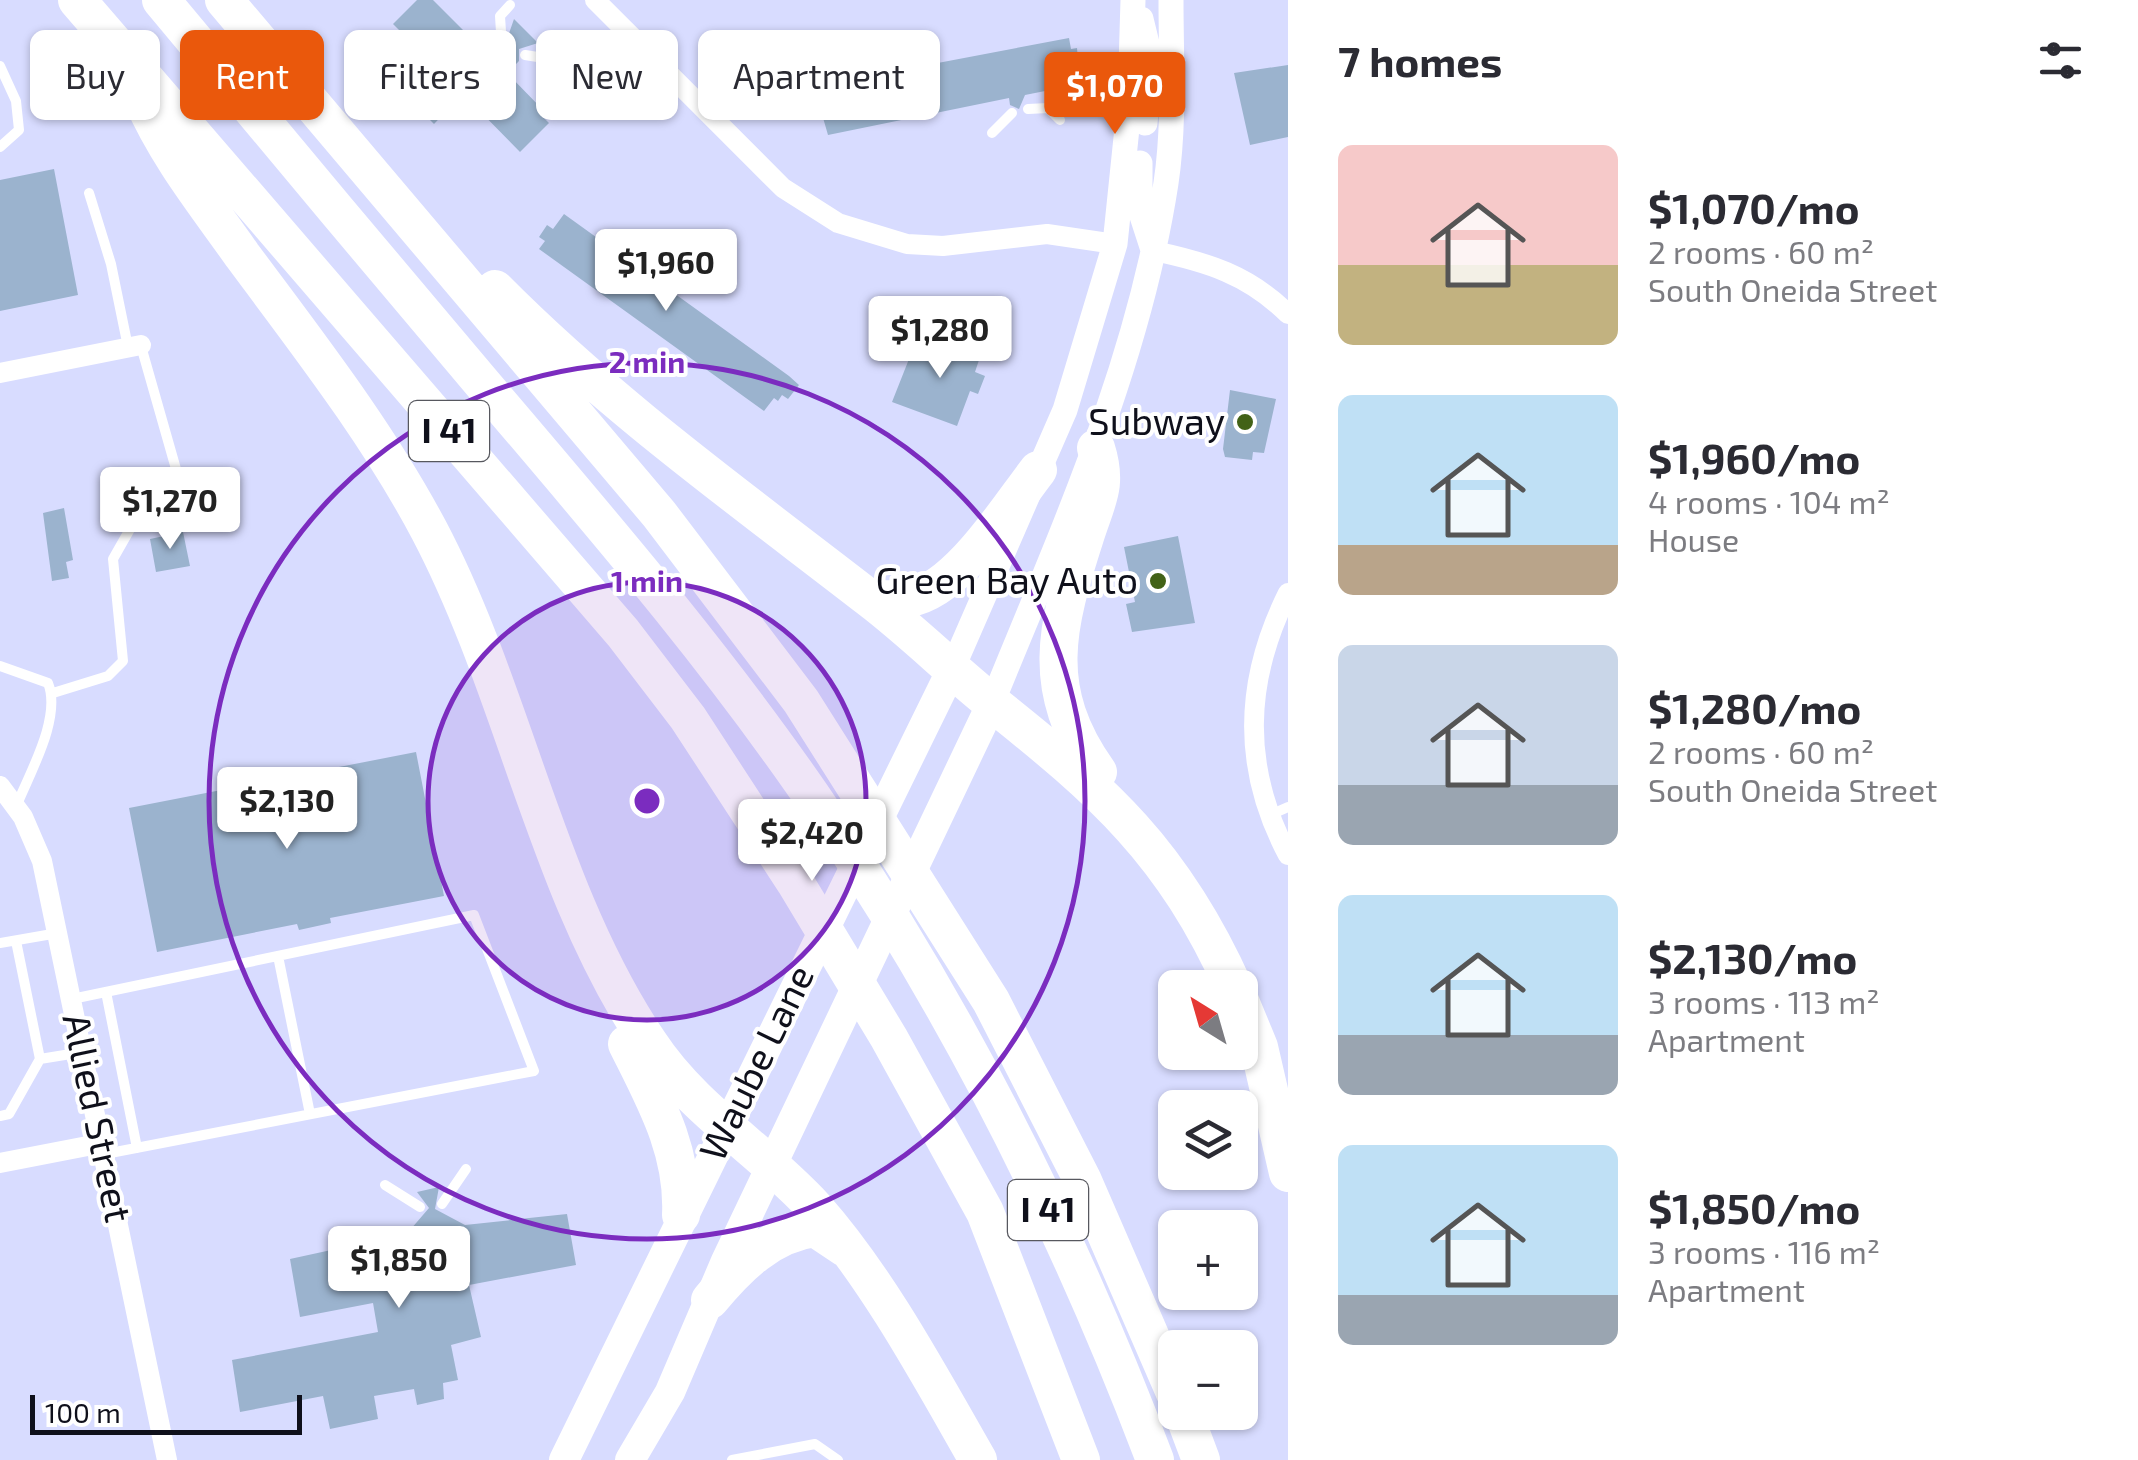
<!DOCTYPE html>
<html lang="en">
<head>
<meta charset="utf-8">
<style>
  :root { --surface:#fff; --page:#f2f2f3; --text:#2b2b33; --muted:#7c7c81; --accent:#ea580c }
  body { margin:0; font-family:"Exo 2",sans-serif; background:var(--page); color:var(--text); height:100vh; display:flex; flex-direction:column; font-size:38px; white-space:nowrap }
  * { box-sizing:border-box; margin:0 }
  p { font-size:32px; color:var(--muted) }
  .icon { flex:none; width:55px; height:55px; fill:none; stroke:currentColor; stroke-width:2; stroke-linecap:round; stroke-linejoin:round }
  .map { position:relative; flex:1; overflow:hidden }
  .panel { display:flex; flex-direction:column; background:var(--surface); width:850px }
  .panel>* { flex:none }
  .banner { position:absolute; left:30px; top:30px; width:950px; height:90px; display:flex; gap:20px }
  .needle { width:65px; rotate:323deg }
  .tools { position:absolute; left:1158px; top:970px; display:grid; gap:20px }
  .tools a { display:grid; place-items:center; width:100px; height:100px; border-radius:15px; background:var(--surface); box-shadow:0 2px 8px #0004; font-size:50px }
  .scale { position:absolute; left:30px; bottom:25px; width:272px; box-sizing:border-box; padding-left:10px; border:5px solid #0f101b; border-top:0; font-size:28px; line-height:35px; white-space:nowrap; color:#0f101b; -webkit-text-stroke:8px #fff; paint-order:stroke }
  .price { position:absolute; translate:-50% -85px; padding:0 22px; border-radius:10px; background:#fff; color:#222; font-size:32px; line-height:65px; filter:drop-shadow(0 2px 5px #0008) }
  .price::after { content:''; position:absolute; left:50%; top:60px; width:30px; height:22px; margin-left:-15px; background:inherit; clip-path:polygon(0 0,100% 0,50% 100%) }
  .price.on { background:var(--accent); color:#fff }
  ul { padding:0; list-style:none }
  li { display:flex; align-items:center; gap:30px; height:250px; padding:0 50px }
  li span { display:grid; place-items:center; flex:none; width:280px; height:200px; border-radius:15px; color:#555 }
  li>.icon { margin-inline-start:auto }
  span .icon { width:120px; height:120px; fill:#fffc; stroke-width:1 }
  li b { font-size:42px }
  h2 { display:flex; justify-content:space-between; align-items:center; height:120px; padding:0 50px; font-size:42px }
  .chip { padding:0 35px; border-radius:15px; background:var(--surface); box-shadow:0 2px 8px #0004; font-size:35px; line-height:90px }
  .chip.on { background:var(--accent); color:#fff }
  main { display:flex; flex:1; min-height:0 }
  .map>svg:first-child { display:block }
</style>
</head>
<body>
<main>
<div class="map">
<svg width="1288" height="1460" viewBox="0 0 1288 1460">
  <rect width="100%" height="100%" fill="#d8dcff"/>
  <!-- building -->
  <path fill="#9bb3ce" d="M417,0H433L483,50L495,38L507,39L514,19L538,43L519,49V61L507,73L545,112L542,116L549,123L520,152L463,94L434,124L404,94L434,65L393,24Z
    M1069,38L1071,49L1077,48L1080,84L1025,95L1019,109L1010,105L1009,98L828,135L817,97L824,96L822,85Z
    M1288,65V137L1250,145L1234,73Z
    M54,169L78,295L0,311V180Z
    M564,214L789,376L799,385L788,399L782,395L778,401L774,398L764,411L539,249L545,241L539,237L547,225L553,229Z
    M927,335L981,354L975,372L985,376L978,394L970,391L957,426L892,402L909,359L917,361Z
    M1230,390L1276,399L1264,453L1253,452L1252,460L1225,457L1223,449Z
    M64,508L73,560L66,562L69,578L52,581L43,513Z
    M183,532L190,566L156,572L150,539Z
    M1178,536L1195,623L1132,632L1126,604L1135,602L1124,547Z
    M416,752L444,896L330,918L331,923L299,930L297,924L157,952L129,808Z
    M439,1187L435,1209L465,1225L567,1214L576,1265L469,1285L481,1337L451,1345L458,1380L443,1383L444,1399L417,1405L414,1389L374,1396L378,1419L330,1429L323,1396L240,1412L232,1360L378,1332L373,1303L300,1317L290,1259L345,1247L353,1250L382,1245V1241L404,1237L429,1208L417,1192Z"/>
  <g fill="none" stroke-linecap="round" stroke-linejoin="round">
    <!-- service -->
    <path stroke="#fff" stroke-width="10" d="M501,32L500,16L510,5
      M525,55L544,58L554,48
      M0,66L16,101L19,130L0,147
      M1028,109L1048,108L1060,120
      M992,133L1012,113
      M89,193L111,264L128,347
      M0,666L48,683C62,718 29,774 16,807
      M53,693L108,676L123,661L113,559L142,508L178,476L141,346
      M1270,815L1288,807
      M16,941L40,1059
      M0,943L58,933
      M278,956L310,1114
      M106,992L137,1148
      M72,999L474,915L534,1071L105,1154
      M0,1116L9,1114L40,1059L83,1052
      M385,1185L420,1207
      M442,1204L466,1169
      M732,1460L815,1444L838,1460"/>
    <!-- minor -->
    <path stroke="#fff" stroke-width="20" d="M595,0L783,188L838,223L907,244L943,246L1047,234L1115,244
      M1154,251C1207,262 1249,275 1288,314
      M0,373L141,345
      M1288,593C1244,681 1241,767 1288,855
      M0,786L23,817L42,861L167,1460
      M0,1163L103,1143"/>
    <!-- tertiary -->
    <path stroke="#fff" stroke-width="25" d="M1141,19L1151,60L1145,123
      M1140,163V210L1153,250
      M953,667L1065,410L1115,244L1130,99L1133,0
      M992,703C1061,533 1138,366 1166,183C1175,123 1171,60 1171,0"/>
    <!-- secondary -->
    <path stroke="#fff" stroke-width="30" d="M564,1460L953,667
      M630,1460L670,1392L726,1261L992,703"/>
    <!-- motorway -->
    <path stroke="#fff" stroke-width="38" d="M77,0L623,633L688,718L795,882L889,1038L985,1212L1081,1460
      M161,0C268,128 374,256 482,383C602,524 723,664 826,817C961,1017 1070,1235 1155,1460
      M224,0L659,514L801,701L991,1001L1083,1181L1175,1393
      M142,98C167,156 206,204 242,255C308,344 377,432 429,530C515,693 546,891 649,1043C693,1110 762,1150 815,1208C878,1279 931,1378 978,1460
      M495,289C610,405 741,499 870,599C912,631 950,669 991,702C1104,792 1173,852 1234,988
      M1096,448C1108,486 1097,499 1085,537C1056,627 1039,689 1098,772
      M870,599C883,599 897,600 910,598C958,590 1009,507 1038,470
      M1240,1001L1259,1047L1288,1173
      M627,1044C655,1100 684,1151 681,1215
      M710,1300C738,1266 770,1234 815,1228L845,1248
      M1183,1412L1201,1460"/>
  </g>
  <!-- distance rings -->
  <circle cx="647" cy="801" r="219" fill="#7b2cbf" fill-opacity=".12"/>
  <g fill="none" stroke="#7b2cbf" stroke-width="5">
    <circle cx="647" cy="801" r="219"/>
    <circle cx="647" cy="801" r="438"/>
  </g>
  <!-- markers -->
  <g fill="#426217" stroke="#fff" stroke-width="4">
    <circle cx="1245" cy="422" r="10"/>
    <circle cx="1158" cy="581" r="10"/>
  </g>
  <g text-anchor="middle" stroke-width="8" stroke-linejoin="round" paint-order="stroke">
    <!-- shield labels -->
    <g fill="#fff" stroke="#57585f" stroke-width="2.5">
      <rect x="409" y="401" width="80" height="60" rx="8"/>
      <rect x="1008" y="1180" width="80" height="60" rx="8"/>
    </g>
    <g font-size="35" font-weight="bold" fill="#0f101b">
      <text x="449" y="443">I 41</text>
      <text x="1048" y="1222">I 41</text>
    </g>
    <!-- poi labels -->
    <g font-size="38" fill="#0f101b" stroke="#fff" text-anchor="end">
      <text x="1225" y="435">Subway</text>
      <text x="1138" y="594">Green Bay Auto</text>
    </g>
    <!-- street labels -->
    <g font-size="38" fill="#0f101b" stroke="#fff">
      <text transform="translate(757 1063) rotate(-64)" y="13">Waube Lane</text>
      <text transform="translate(97 1118) rotate(78)" y="13">Allied Street</text>
    </g>
  </g>
  <circle cx="647" cy="801" r="15" fill="#7b2cbf" stroke="#fff" stroke-width="5"/>
  <g font-size="30" text-anchor="middle" font-weight="bold" fill="#7b2cbf" stroke="#fff" stroke-width="8" stroke-linejoin="round" paint-order="stroke">
    <text x="647" y="373">2 min</text>
    <text x="647" y="592">1 min</text>
  </g>
</svg>
<div class="tools">
<a><svg class="needle" viewBox="-14 -14 28 28"><path d="M0-13l5 13h-10z" fill="#e53935"/><path d="M0 13l5-13h-10z" fill="#7c7c81"/></svg></a>
<a><svg class="icon" aria-label="layers" viewBox="0 0 24 24"><path d="M12 4l9 5-9 5-9-5zM3 14l9 5 9-5"/></svg></a>
<a>+</a>
<a>−</a>
</div>
<div class="scale">100 m</div>
<b class="price on" style="left:1115px;top:137px">$1,070</b>
<b class="price" style="left:666px;top:314px">$1,960</b>
<b class="price" style="left:940px;top:381px">$1,280</b>
<b class="price" style="left:170px;top:552px">$1,270</b>
<b class="price" style="left:287px;top:852px">$2,130</b>
<b class="price" style="left:812px;top:884px">$2,420</b>
<b class="price" style="left:399px;top:1311px">$1,850</b>
<div class="banner">
<a class="chip">Buy</a>
<a class="chip on">Rent</a>
<a class="chip">Filters</a>
<a class="chip">New</a>
<a class="chip">Apartment</a>
</div>
</div>
<section class="panel">
<h2>7 homes<svg class="icon" aria-label="filters" viewBox="0 0 24 24"><path d="M4 7h16M4 17h16"/><circle cx="9" cy="7" r="2"/><circle cx="15" cy="17" r="2"/></svg></h2>
<ul>
<li><span style="background:linear-gradient(#f6c9c9 60%,#c2b280 0)"><svg class="icon" aria-label="home" viewBox="0 0 24 24"><path d="M3 11l9-7 9 7M6 9v11h12V9"/></svg></span><div><b>$1,070/mo</b><p>2 rooms · 60 m²</p><p>South Oneida Street</p></div></li>
<li><span style="background:linear-gradient(#bfe0f5 75%,#b9a48a 0)"><svg class="icon" aria-label="home" viewBox="0 0 24 24"><path d="M3 11l9-7 9 7M6 9v11h12V9"/></svg></span><div><b>$1,960/mo</b><p>4 rooms · 104 m²</p><p>House</p></div></li>
<li><span style="background:linear-gradient(#c9d6e8 70%,#9aa5b1 0)"><svg class="icon" aria-label="home" viewBox="0 0 24 24"><path d="M3 11l9-7 9 7M6 9v11h12V9"/></svg></span><div><b>$1,280/mo</b><p>2 rooms · 60 m²</p><p>South Oneida Street</p></div></li>
<li><span style="background:linear-gradient(#bfe0f5 70%,#9aa5b1 0)"><svg class="icon" aria-label="home" viewBox="0 0 24 24"><path d="M3 11l9-7 9 7M6 9v11h12V9"/></svg></span><div><b>$2,130/mo</b><p>3 rooms · 113 m²</p><p>Apartment</p></div></li>
<li><span style="background:linear-gradient(#bfe0f5 75%,#9aa5b1 0)"><svg class="icon" aria-label="home" viewBox="0 0 24 24"><path d="M3 11l9-7 9 7M6 9v11h12V9"/></svg></span><div><b>$1,850/mo</b><p>3 rooms · 116 m²</p><p>Apartment</p></div></li>
</ul>
</section>
</main>
</body>
</html>
